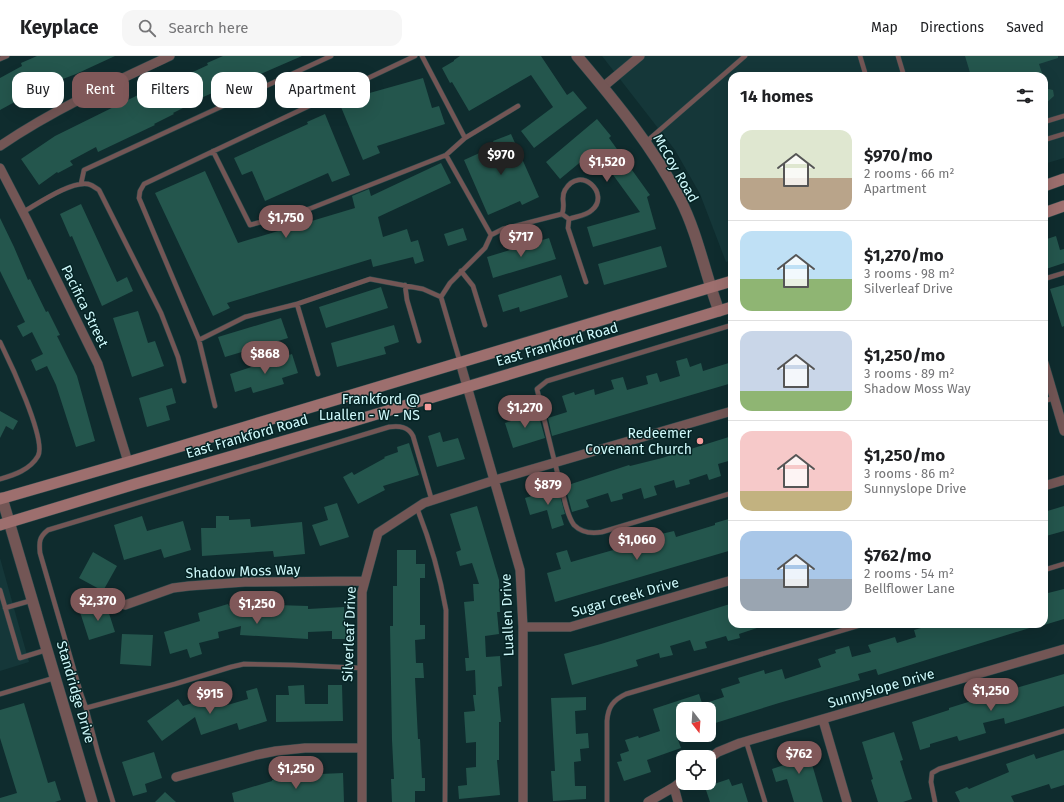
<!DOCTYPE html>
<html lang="en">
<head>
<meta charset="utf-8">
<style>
  :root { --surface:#fff; --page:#f6f6f6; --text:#202124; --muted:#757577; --line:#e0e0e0; --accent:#805859 }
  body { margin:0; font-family:"Fira Sans",sans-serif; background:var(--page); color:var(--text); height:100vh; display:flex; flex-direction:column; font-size:15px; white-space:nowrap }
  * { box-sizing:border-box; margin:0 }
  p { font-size:13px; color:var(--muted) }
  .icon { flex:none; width:22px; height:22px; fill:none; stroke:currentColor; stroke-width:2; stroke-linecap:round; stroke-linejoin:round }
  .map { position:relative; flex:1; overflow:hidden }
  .sheet { position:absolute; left:728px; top:16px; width:320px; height:556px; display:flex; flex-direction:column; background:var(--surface); border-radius:12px; box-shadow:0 4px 16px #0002 }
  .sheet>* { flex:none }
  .banner { position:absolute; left:12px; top:16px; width:380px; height:36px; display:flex; gap:8px }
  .needle { width:26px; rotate:163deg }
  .controls { position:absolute; left:676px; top:646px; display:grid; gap:8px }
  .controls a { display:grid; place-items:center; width:40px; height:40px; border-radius:8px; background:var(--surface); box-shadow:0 4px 16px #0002; font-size:20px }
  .price { position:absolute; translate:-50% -34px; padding:0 9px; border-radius:14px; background:var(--accent); color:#fff; font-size:13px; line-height:26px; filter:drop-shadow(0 1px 2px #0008) }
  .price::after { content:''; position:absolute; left:50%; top:24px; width:12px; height:9px; margin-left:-6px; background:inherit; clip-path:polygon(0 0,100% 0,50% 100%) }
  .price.active { background:#222; color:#fff }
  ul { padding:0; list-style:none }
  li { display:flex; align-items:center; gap:12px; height:100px; padding:0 12px }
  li+li { border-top:1px solid var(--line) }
  li span { display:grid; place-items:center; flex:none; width:112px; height:80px; border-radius:12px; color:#555 }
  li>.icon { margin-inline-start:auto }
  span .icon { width:48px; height:48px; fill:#fffc; stroke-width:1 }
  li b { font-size:17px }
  h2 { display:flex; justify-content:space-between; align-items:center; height:48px; padding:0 12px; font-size:17px }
  .chip { padding:0 14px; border-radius:12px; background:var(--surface); box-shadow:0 4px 16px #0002; font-size:14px; line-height:36px }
  .chip.active { background:var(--accent); color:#fff }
  header { display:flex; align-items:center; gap:24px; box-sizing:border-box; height:56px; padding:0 20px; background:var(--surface); border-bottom:1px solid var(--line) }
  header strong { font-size:19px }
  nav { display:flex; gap:22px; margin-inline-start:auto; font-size:14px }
  .search { width:280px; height:36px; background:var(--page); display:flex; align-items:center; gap:10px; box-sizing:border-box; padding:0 14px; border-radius:12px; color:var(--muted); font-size:15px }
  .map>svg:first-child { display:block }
</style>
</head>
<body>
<header>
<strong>Keyplace</strong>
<div class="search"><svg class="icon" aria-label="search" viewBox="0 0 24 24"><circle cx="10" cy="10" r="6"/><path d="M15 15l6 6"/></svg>Search here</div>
<nav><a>Map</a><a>Directions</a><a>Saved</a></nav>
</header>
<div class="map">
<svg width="1064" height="746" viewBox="0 0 1064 746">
  <rect width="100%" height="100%" fill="#0f2c2e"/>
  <!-- built -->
  <path fill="#153739" d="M602,0H1064V102L1044,108V20H732V204L726,206L700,138L675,94Z
    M0,502L29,606L0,615Z"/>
  <!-- building -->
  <path fill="#24564d" d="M37,0H115L76,18L47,29L48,32L34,38L33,36L0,54V22L22,10L21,7Z
    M223,0H302L256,20L257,21L241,29V28L221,37L219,34L192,46L193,47L173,57L174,58L154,68L155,69L98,96L96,91L70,105L73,109L58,117L57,116L39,129L21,103L55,80L140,38L141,40L208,9L207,7Z
    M460,0H541L567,39L573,35L587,52L534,92L521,75L553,51L531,19L469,55L452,26L450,27L442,12L454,5V4Z
    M965,0H1058V2L1039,8L1043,20H971Z
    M423,22L432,52L439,50L445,68L377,90L380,97L363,104L341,51L367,40L366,38Z
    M1044,32L1053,34L1054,40L1044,49Z
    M325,58L350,119L332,126L328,117L265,145L252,115L242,119L234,102L308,68L307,66Z
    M597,63L611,80L609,82L650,139L647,141L656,173L593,191L587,171L640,156L595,94L560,123L546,106Z
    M511,78L539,141L522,149L520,145L488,159L464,104L495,90L493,85Z
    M441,107L451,127L378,161L383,181L407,173L411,186L418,184L424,205L415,208L413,201L373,211L371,203L227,247L230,252L213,260L155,137L205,115L238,187L355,152L352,140L369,133L371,140Z
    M81,148L117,226L127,221L133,235L102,250L72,180L70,181L60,158Z
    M0,162L14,191L28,224L30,223L46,256L48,255L60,279L57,280L77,320L95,385L76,391L56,329L47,310L36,315L31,304L43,298L32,276L23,281L17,270L25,266L0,215Z
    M463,172L467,184L448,190L444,178Z
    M1056,180L1060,194L1064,193V207L1046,213L1044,206V184Z
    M549,182L556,203L493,222L487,201Z
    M661,190L667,211L604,229L598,208Z
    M561,219L568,241L520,256L519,251L503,256L498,239Z
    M1064,229V270L1062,271L1050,233Z
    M381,231L388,252L326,272L319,251Z
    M138,255L148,287L155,285L164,310L132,321L113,262Z
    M281,262L288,282L225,301L218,281Z
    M394,269L399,286L384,291L386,298L337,311L331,287Z
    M292,298L298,317L282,322L284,328L253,337L251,331L235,336L230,318Z
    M687,302L690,311L701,307L703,315L732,306V327L552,380L548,362L567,356L562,340L574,336L575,339L594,333L595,339L614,333L611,324L623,321L627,334L648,328L646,320L657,317L660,326L680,320L676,305Z
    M172,332L176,347L166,350L170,364L147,371L139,342Z
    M534,352L538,365L540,364L545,382L513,392L505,367L523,361L521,356Z
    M0,355L18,365L13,374L6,370L0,382Z
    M440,376L443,386L458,382L465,403L437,411L428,380Z
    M732,380V404L718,408L721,420L709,424L707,418L689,424L690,428L676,432L674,424L654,430L657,439L644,443L641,432L622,438L623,443L611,446L608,437L586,444L589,451L572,456L565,430L629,409L630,410L662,402Z
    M409,387L419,419L383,430L385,434L358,448L343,421L352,416L354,419L385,402L384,401L398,396L397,391Z
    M558,432L565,458L561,459L564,469L552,473L547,454L530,459L525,442Z
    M337,447L349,481L320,490L312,469L328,464L324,451Z
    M477,450L499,524L500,556H497L499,578L485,580L486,601L500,600L502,630L498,631L501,666H499V704H497L500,739L459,743L458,730L467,729L466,712L476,711V686L466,687L464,656L475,655L473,639H476L475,614L466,615L465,602H469L464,546L474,545L473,528H479L472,507L460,510L456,496L461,494L450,458Z
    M1064,450V475L1046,480L1044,472V456Z
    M142,460L147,475L183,465L191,494L164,502L161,493L124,504L114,469Z
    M216,460H229V464L250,463L251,471L302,466L305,498L274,501L273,495L202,500L201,472H216Z
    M732,462V494L555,546L547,517L561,513L556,497L567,494L571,506L638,487L640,493L663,486L661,478L674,475L676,481L715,469V467Z
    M397,494H416V508H425V522H420V569H425V583L415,584L416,607H423L424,622H415L418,683H420L422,722H425V735H415V746H392L391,723H394L392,684L390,570H393V530H397Z
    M93,496L117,510L103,535L79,522Z
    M1064,533V563L1044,569V538Z
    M106,548L115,576L89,584L80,556Z
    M228,548L229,550L276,553V549L308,550V553L344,551L346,583H332V575L308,576V583L240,579L241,570L218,576L219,582L199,587L202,598L190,602L187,593L170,598L164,576L200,565L198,557Z
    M730,548L732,554V568H763V570L739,578L740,582L728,585L726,580L705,586L707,592L694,595L690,584L670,590L673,599L660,602L659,597L636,604L638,610L572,629L564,598L601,588Z
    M935,568H1036V570L878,619L876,613L858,618L860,624L779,647L709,669V646L724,641L721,633L740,627L738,622L764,614L765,618L782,613L785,623L821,611L818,603L836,597L835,594L849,590L852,601L871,596L868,589L895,581L897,587L916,581L914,574Z
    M122,578L153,579L151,610L120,608Z
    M1064,618V650L1005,668L1004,662L983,667L986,677L959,685L957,680L930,688V691L920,694L912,666L949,654V652L981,642Z
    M304,629L305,648H328V629H342L343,665L276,666V639H289L288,630Z
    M257,632L267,665L239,674L237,667L201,679L195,661L162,685L147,665L178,643L183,650L201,644L202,649L222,643L224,650L248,643L246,635Z
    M699,638L704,653H683V679L677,681L681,692L647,704L651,716L624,725L617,706L622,705L620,698L629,695L625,684L638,680L639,682L660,675L653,653Z
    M586,641V654L575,655L576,678L588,677L589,692L580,693L581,705L574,706L575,730H586V743L553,745L551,715H555L551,642Z
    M24,647L48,727L55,725L61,744L55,746H0V742L17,737L0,682V654Z
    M894,676L903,704L900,705L912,743L903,746H878L871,724L873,723L862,686Z
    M806,688L814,715L823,746H794L787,723L776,726L772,713L784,709L780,695Z
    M1064,694V729L1051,733L1049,728L1011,740L1014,746H960L955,736L967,731L969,733L1009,716L1006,708L1034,698L1036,703Z
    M154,696L162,722L145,728L147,736L133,740L122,706Z
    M343,717L344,746H234L232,737L272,725V724L298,719Z
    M729,723L732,730L742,727L748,746H710L705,731Z
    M165,736L176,746H155Z"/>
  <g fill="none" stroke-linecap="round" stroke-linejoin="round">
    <defs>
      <path id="service" d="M422,0L465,82
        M860,0L866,20
        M898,0L904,20
        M0,3L7,0
        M1044,66L1064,60
        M1044,84L1064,78
        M646,86L745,0
        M213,95L250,169L309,153L446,99L465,82L518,50
        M446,99L491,179
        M81,128L84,114L331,0
        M23,156C39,147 71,125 88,128C92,129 96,132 99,134L161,257L178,301L184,325
        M562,158C566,148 560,142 565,134C580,108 611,138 592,154C586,160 577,160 569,163
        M569,163L568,172L586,226
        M461,215L473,230L485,269
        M1044,223L1064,217
        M405,229L407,244L419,285
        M441,241L460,306
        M297,248L318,318
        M732,269L547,325L537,333C545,367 553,401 562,434C565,445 567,460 574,469C582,477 591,478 602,476L732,437
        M199,284L245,261L297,248L370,223L423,233L441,241L450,227L485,192L491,179L503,173L562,158L569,163
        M0,286C9,304 47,384 38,400C30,414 14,419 0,423
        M1044,345L1054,342
        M215,350L199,284L139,142L140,135L144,128L415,0
        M417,452C430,485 440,519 446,554L445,746
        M1044,514L1064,508
        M0,534L20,602L46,594
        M5,552L33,544
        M0,638L54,622
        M86,652L81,638L40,497C39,486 39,481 48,474L389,371C399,370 408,370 413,380L432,445
        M746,685L765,746
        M113,746L98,697L86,652L175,628L231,611L244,608L293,609L361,612
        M607,746V665C608,651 613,644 626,638L864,568
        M935,746L931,726L932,717L939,713L1064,675"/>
      <path id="minor" d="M603,31L640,0
        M0,90C53,54 112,27 170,0
        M0,112L27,164L98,308L128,406
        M460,306L520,514L523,571V746
        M1044,307L1064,375
        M1044,430L1064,424
        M125,549L173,532L189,530L245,526L364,525
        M523,571H570L732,524
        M823,664L847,746
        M709,703L718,696L740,687L1064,593
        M176,721L256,699L276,695L305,692H362
        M674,731L678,746
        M362,746V536L378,477L424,447L495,424L732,355
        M648,746L674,731L683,724"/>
      <path id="tertiary" d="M577,0C615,45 653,91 680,143C698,178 705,218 719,255
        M2,442L92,746"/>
      <path id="secondary" d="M1044,130L1064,123
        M1044,157L1064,150
        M0,443L128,406L732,225
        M0,469L135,428L347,367L732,251"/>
    </defs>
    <!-- service casing -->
    <use href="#service" stroke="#2a494b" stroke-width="5.5"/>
    <!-- minor casing -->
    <use href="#minor" stroke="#2a494b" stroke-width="10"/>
    <!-- tertiary casing -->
    <use href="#tertiary" stroke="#2a494b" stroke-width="12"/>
    <!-- secondary casing -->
    <use href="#secondary" stroke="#2a494b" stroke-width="12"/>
    <!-- service -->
    <use href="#service" stroke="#735655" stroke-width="4.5"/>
    <!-- minor -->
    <use href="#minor" stroke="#735655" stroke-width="9"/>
    <!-- tertiary -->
    <use href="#tertiary" stroke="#735655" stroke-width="11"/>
    <!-- secondary -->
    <use href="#secondary" stroke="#9d6f6e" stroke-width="11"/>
  </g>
  <!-- markers -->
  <g fill="#f59b9a" stroke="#052324" stroke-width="1.5">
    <rect x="424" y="347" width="8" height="8" rx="2"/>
    <circle cx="700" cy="385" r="4"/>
  </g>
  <g text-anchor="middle" stroke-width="3" stroke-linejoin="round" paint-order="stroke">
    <!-- street labels -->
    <g font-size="14" fill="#cff9fb" stroke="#052324">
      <text transform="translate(676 112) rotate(60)" y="5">McCoy Road</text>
      <text transform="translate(85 250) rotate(64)" y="5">Pacifica Street</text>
      <text transform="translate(557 288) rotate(-16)" y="5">East Frankford Road</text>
      <text transform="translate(247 380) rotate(-16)" y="5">East Frankford Road</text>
      <text transform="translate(243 515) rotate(-2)" y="5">Shadow Moss Way</text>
      <text transform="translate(625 541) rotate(-16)" y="5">Sugar Creek Drive</text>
      <text transform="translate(507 559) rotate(-92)" y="5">Luallen Drive</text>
      <text transform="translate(349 578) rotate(-88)" y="5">Silverleaf Drive</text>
      <text transform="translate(881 632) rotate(-16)" y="5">Sunnyslope Drive</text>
      <text transform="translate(76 636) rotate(74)" y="5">Standridge Drive</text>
    </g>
    <!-- poi labels -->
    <g font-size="14" fill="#cff9fb" stroke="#052324" text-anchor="end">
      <text x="420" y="348">Frankford @<tspan x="420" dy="16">Luallen - W - NS</tspan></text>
      <text x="692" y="382">Redeemer<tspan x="692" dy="16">Covenant Church</tspan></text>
    </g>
  </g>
</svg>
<div class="controls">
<a><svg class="needle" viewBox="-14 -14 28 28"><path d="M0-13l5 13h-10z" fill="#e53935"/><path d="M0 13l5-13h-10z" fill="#757577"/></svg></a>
<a><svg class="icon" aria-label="locate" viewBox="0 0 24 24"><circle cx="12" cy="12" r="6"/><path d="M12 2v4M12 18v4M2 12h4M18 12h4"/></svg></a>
</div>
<b class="price active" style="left:501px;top:120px">$970</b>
<b class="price" style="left:607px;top:127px">$1,520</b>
<b class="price" style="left:286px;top:183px">$1,750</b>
<b class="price" style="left:521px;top:202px">$717</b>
<b class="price" style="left:265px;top:319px">$868</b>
<b class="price" style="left:525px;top:373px">$1,270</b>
<b class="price" style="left:548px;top:450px">$879</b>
<b class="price" style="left:637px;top:505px">$1,060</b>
<b class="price" style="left:98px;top:566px">$2,370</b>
<b class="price" style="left:257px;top:569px">$1,250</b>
<b class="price" style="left:991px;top:656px">$1,250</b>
<b class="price" style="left:210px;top:659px">$915</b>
<b class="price" style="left:799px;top:719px">$762</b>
<b class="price" style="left:296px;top:734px">$1,250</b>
<div class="banner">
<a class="chip">Buy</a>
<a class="chip active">Rent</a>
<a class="chip">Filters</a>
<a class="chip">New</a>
<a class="chip">Apartment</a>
</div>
<section class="sheet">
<h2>14 homes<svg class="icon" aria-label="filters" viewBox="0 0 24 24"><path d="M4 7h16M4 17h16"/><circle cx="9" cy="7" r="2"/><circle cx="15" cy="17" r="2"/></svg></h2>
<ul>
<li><span style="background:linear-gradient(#dfe7d0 60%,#b9a48a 0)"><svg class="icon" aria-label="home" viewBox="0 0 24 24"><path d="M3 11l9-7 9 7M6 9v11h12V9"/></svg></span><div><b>$970/mo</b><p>2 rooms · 66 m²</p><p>Apartment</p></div></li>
<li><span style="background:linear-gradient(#bfe0f5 60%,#8fb573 0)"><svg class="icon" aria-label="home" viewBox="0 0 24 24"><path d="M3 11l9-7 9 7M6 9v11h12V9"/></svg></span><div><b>$1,270/mo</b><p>3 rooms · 98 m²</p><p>Silverleaf Drive</p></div></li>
<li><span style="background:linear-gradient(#c9d6e8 75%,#8fb573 0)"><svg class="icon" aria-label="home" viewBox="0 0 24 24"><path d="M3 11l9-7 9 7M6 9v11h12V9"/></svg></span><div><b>$1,250/mo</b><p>3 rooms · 89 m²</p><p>Shadow Moss Way</p></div></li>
<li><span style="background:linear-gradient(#f6c9c9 75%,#c2b280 0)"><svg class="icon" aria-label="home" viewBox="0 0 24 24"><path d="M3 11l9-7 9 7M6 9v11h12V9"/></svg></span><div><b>$1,250/mo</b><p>3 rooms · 86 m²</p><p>Sunnyslope Drive</p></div></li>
<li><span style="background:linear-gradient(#a9c7e8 60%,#9aa5b1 0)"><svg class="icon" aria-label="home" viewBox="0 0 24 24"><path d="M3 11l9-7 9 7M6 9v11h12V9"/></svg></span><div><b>$762/mo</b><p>2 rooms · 54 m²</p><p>Bellflower Lane</p></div></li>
</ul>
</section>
</div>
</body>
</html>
